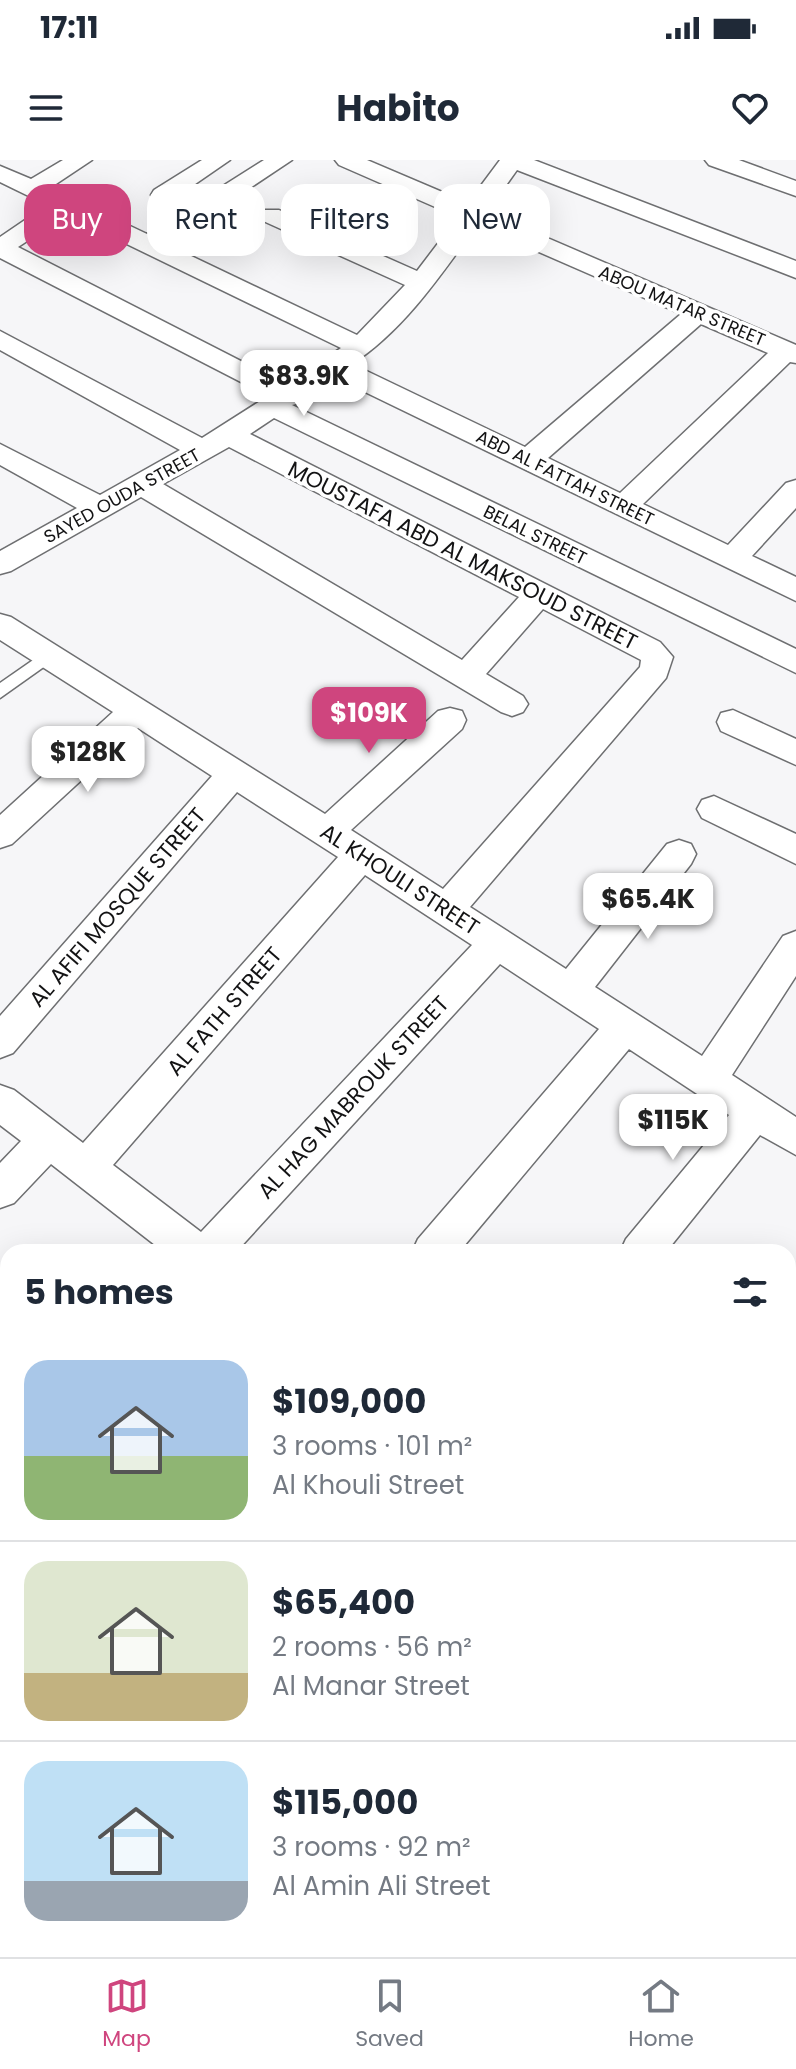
<!DOCTYPE html>
<html lang="en">
<head>
<meta charset="utf-8">
<style>
  :root { --surface:#fff; --page:#f2f2f3; --text:#1f2937; --muted:#747a83; --line:#e0e1e3; --accent:#cf457e }
  body { margin:0; font-family:Poppins,sans-serif; background:var(--page); color:var(--text); height:100vh; display:flex; flex-direction:column; font-size:30px; white-space:nowrap }
  * { box-sizing:border-box; margin:0 }
  p { font-size:26px; color:var(--muted) }
  .icon { flex:none; width:44px; height:44px; fill:none; stroke:currentColor; stroke-width:2; stroke-linecap:round; stroke-linejoin:round }
  .map { position:relative; flex:1; overflow:hidden }
  .details { position:absolute; left:0px; top:1084px; width:796px; height:714px; display:flex; flex-direction:column; background:var(--surface); border-radius:24px 24px 0 0; box-shadow:0 8px 32px #0002 }
  .details>* { flex:none }
  .hud { position:absolute; left:24px; top:24px; width:748px; height:72px; display:flex; gap:16px }
  .price { position:absolute; translate:-50% -68px; padding:0 18px; border-radius:16px; background:#fff; color:#222; font-size:26px; line-height:52px; filter:drop-shadow(0 2px 4px #0008) }
  .price::after { content:''; position:absolute; left:50%; top:48px; width:24px; height:18px; margin-left:-12px; background:inherit; clip-path:polygon(0 0,100% 0,50% 100%) }
  .price.active { background:var(--accent); color:#fff }
  ul { padding:0; list-style:none }
  li { display:flex; align-items:center; gap:24px; height:200px; padding:0 24px }
  li+li { border-top:2px solid var(--line) }
  li span { display:grid; place-items:center; flex:none; width:224px; height:160px; border-radius:24px; color:#555 }
  li>.icon { margin-inline-start:auto }
  span .icon { width:96px; height:96px; fill:#fffc; stroke-width:1 }
  li b { font-size:34px }
  h2 { display:flex; justify-content:space-between; align-items:center; height:96px; padding:0 24px; font-size:34px }
  .pill { padding:0 28px; border-radius:24px; background:var(--surface); box-shadow:0 8px 32px #0002; font-size:28px; line-height:72px }
  .pill.active { background:var(--accent); color:#fff }
  .status { display:flex; justify-content:space-between; align-items:center; height:56px; padding:0 40px; background:var(--surface); direction:ltr }
  .status svg { height:22px; fill:currentColor }
  header { display:flex; justify-content:space-between; align-items:center; height:104px; padding:0 24px; background:var(--surface); font-size:36px; font-weight:700 }
  .dock { display:flex; justify-content:space-around; align-items:center; height:112px; border-top:2px solid var(--line); background:var(--surface); font-size:22px; color:var(--muted) }
  .dock a { display:grid; justify-items:center; gap:4px }
  .dock .active { color:var(--accent) }
  .map>svg:first-child { display:block }
</style>
</head>
<body>
<div class="status"><b>17:11</b><svg viewBox="0 0 49 12"><path d="M0 12V9h3v3zM5 12V6h3v6zM10 12V3h3v9zM15 12V0h3v12zM26 1h20v11H26zM47 4h2v5h-2z"/></svg></div>
<header><svg class="icon" aria-label="menu" viewBox="0 0 24 24"><path d="M4 6h16M4 12h16M4 18h16"/></svg>Habito<svg class="icon" aria-label="heart" viewBox="0 0 24 24"><path d="M12 20l-8-8c-3-5 5-10 8-4 3-6 11-1 8 4z"/></svg></header>
<div class="map">
<svg width="796" height="1797" viewBox="0 0 796 1797">
  <rect width="100%" height="100%" fill="#f6f6f8"/>
  <g fill="none" stroke-linecap="round" stroke-linejoin="round">
    <defs>
      <path id="lane" d="M49,489L57,495L55,499L0,538V523Z"/>
      <path id="street" d="M63,0H92L50,28L147,74L264,0H292L166,84L357,175L405,125L261,60L258,55L261,50H279L417,111L458,57L339,5L335,0H367L468,43L500,0H534L796,101V118L517,10L487,52L796,185V203L790,202L643,344L728,385L786,323L796,320V348L752,396L796,417V441L334,217L300,243L292,245L796,489V513L274,258L250,274L660,482L673,497L666,518L470,747L566,809L667,684L679,680L691,684L696,694L691,704L595,827L702,896L783,776L796,771V816L732,915L796,957V995L760,975L666,1092H620L626,1079L729,955L629,889L459,1092H412L418,1079L599,869L500,804L236,1092H164L51,1004L14,1043L0,1048V1003L21,981L0,965V925L14,930L83,983L338,697L237,632L13,893L0,898V856L212,616L138,568L12,684L0,688V655L113,552L0,480V454L11,457L325,654L438,551L450,548L462,551L466,560L462,569L351,670L443,729L640,507L641,500L543,449L486,514L523,536L528,544L523,552L512,556L501,552L141,337L11,411L0,414V391L77,348L0,305V284L100,335L180,290L0,190V171L202,278L268,236L0,98V77L47,45L0,22V6L31,19ZM67,55L341,188L286,224L18,87ZM477,65L681,154L525,287L352,204C404,170 441,115 477,65ZM701,164L768,193L620,333L548,298ZM229,287L519,437L462,500L163,324ZM365,715L472,785L201,1072L113,1005Z
        M202,0H230L172,40H154L151,35L154,30Z
        M705,0H739L796,21V36L709,5Z
        M733,550L796,579V605L721,571L717,562L721,553Z
        M714,636L796,674V704L702,658L697,649L702,640Z
        M788,1161L796,1164V1207L788,1204Z
        M8,1298V1348L0,1351V1301Z
        M788,1299L796,1302V1349L788,1346Z
        M796,1486V1551L788,1554V1489Z
        M8,1709V1766L0,1770V1713Z
        M232,1790H287L290,1797H235Z
        M478,1790H532L535,1797H481Z
        M573,1790H628L625,1797H570Z"/>
    </defs>
    <!-- lane casing -->
    <use href="#lane" stroke="#6e6f71" stroke-width="3"/>
    <!-- street casing -->
    <use href="#street" stroke="#6e6f71" stroke-width="3"/>
    <!-- lane -->
    <use href="#lane" fill="#fff" fill-rule="evenodd"/>
    <!-- street -->
    <use href="#street" fill="#fff" fill-rule="evenodd"/>
  </g>
  <g text-anchor="middle" stroke-width="7" stroke-linejoin="round" paint-order="stroke">
    <!-- far-street labels -->
    <g font-size="18" fill="#131314" stroke="#fff">
      <text transform="translate(682 146) rotate(23)" y="6">ABOU MATAR STREET</text>
      <text transform="translate(565 318) rotate(26)" y="6">ABD AL FATTAH STREET</text>
      <text transform="translate(122 336) rotate(-29)" y="6">SAYED OUDA STREET</text>
      <text transform="translate(535 375) rotate(26)" y="6">BELAL STREET</text>
    </g>
    <!-- street labels -->
    <g font-size="22" fill="#131314" stroke="#fff">
      <text transform="translate(463 395) rotate(27)" y="8">MOUSTAFA ABD AL MAKSOUD STREET</text>
      <text transform="translate(400 719) rotate(33)" y="8">AL KHOULI STREET</text>
      <text transform="translate(117 747) rotate(-49)" y="8">AL AFIFI MOSQUE STREET</text>
      <text transform="translate(224 851) rotate(-49)" y="8">AL FATH STREET</text>
      <text transform="translate(353 937) rotate(-47)" y="8">AL HAG MABROUK STREET</text>
    </g>
  </g>
</svg>
<b class="price" style="left:304px;top:258px">$83.9K</b>
<b class="price active" style="left:369px;top:595px">$109K</b>
<b class="price" style="left:88px;top:634px">$128K</b>
<b class="price" style="left:648px;top:781px">$65.4K</b>
<b class="price" style="left:673px;top:1002px">$115K</b>
<div class="hud">
<a class="pill active">Buy</a>
<a class="pill">Rent</a>
<a class="pill">Filters</a>
<a class="pill">New</a>
</div>
<section class="details">
<h2>5 homes<svg class="icon" aria-label="filters" viewBox="0 0 24 24"><path d="M4 7h16M4 17h16"/><circle cx="9" cy="7" r="2"/><circle cx="15" cy="17" r="2"/></svg></h2>
<ul>
<li><span style="background:linear-gradient(#a9c7e8 60%,#8fb573 0)"><svg class="icon" aria-label="home" viewBox="0 0 24 24"><path d="M3 11l9-7 9 7M6 9v11h12V9"/></svg></span><div><b>$109,000</b><p>3 rooms · 101 m²</p><p>Al Khouli Street</p></div></li>
<li><span style="background:linear-gradient(#dfe7d0 70%,#c2b280 0)"><svg class="icon" aria-label="home" viewBox="0 0 24 24"><path d="M3 11l9-7 9 7M6 9v11h12V9"/></svg></span><div><b>$65,400</b><p>2 rooms · 56 m²</p><p>Al Manar Street</p></div></li>
<li><span style="background:linear-gradient(#bfe0f5 75%,#9aa5b1 0)"><svg class="icon" aria-label="home" viewBox="0 0 24 24"><path d="M3 11l9-7 9 7M6 9v11h12V9"/></svg></span><div><b>$115,000</b><p>3 rooms · 92 m²</p><p>Al Amin Ali Street</p></div></li>
</ul>
</section>
</div>
<nav class="dock">
<a class="active"><svg class="icon" aria-label="map" viewBox="0 0 24 24"><path d="M3 6l6-2 6 2 6-2v14l-6 2-6-2-6 2zM9 4v14M15 6v14"/></svg>Map</a>
<a><svg class="icon" aria-label="saved" viewBox="0 0 24 24"><path d="M7 4h10v16l-5-4-5 4z"/></svg>Saved</a>
<a><svg class="icon" aria-label="home" viewBox="0 0 24 24"><path d="M3 11l9-7 9 7M6 9v11h12V9"/></svg>Home</a>
</nav>
</body>
</html>
